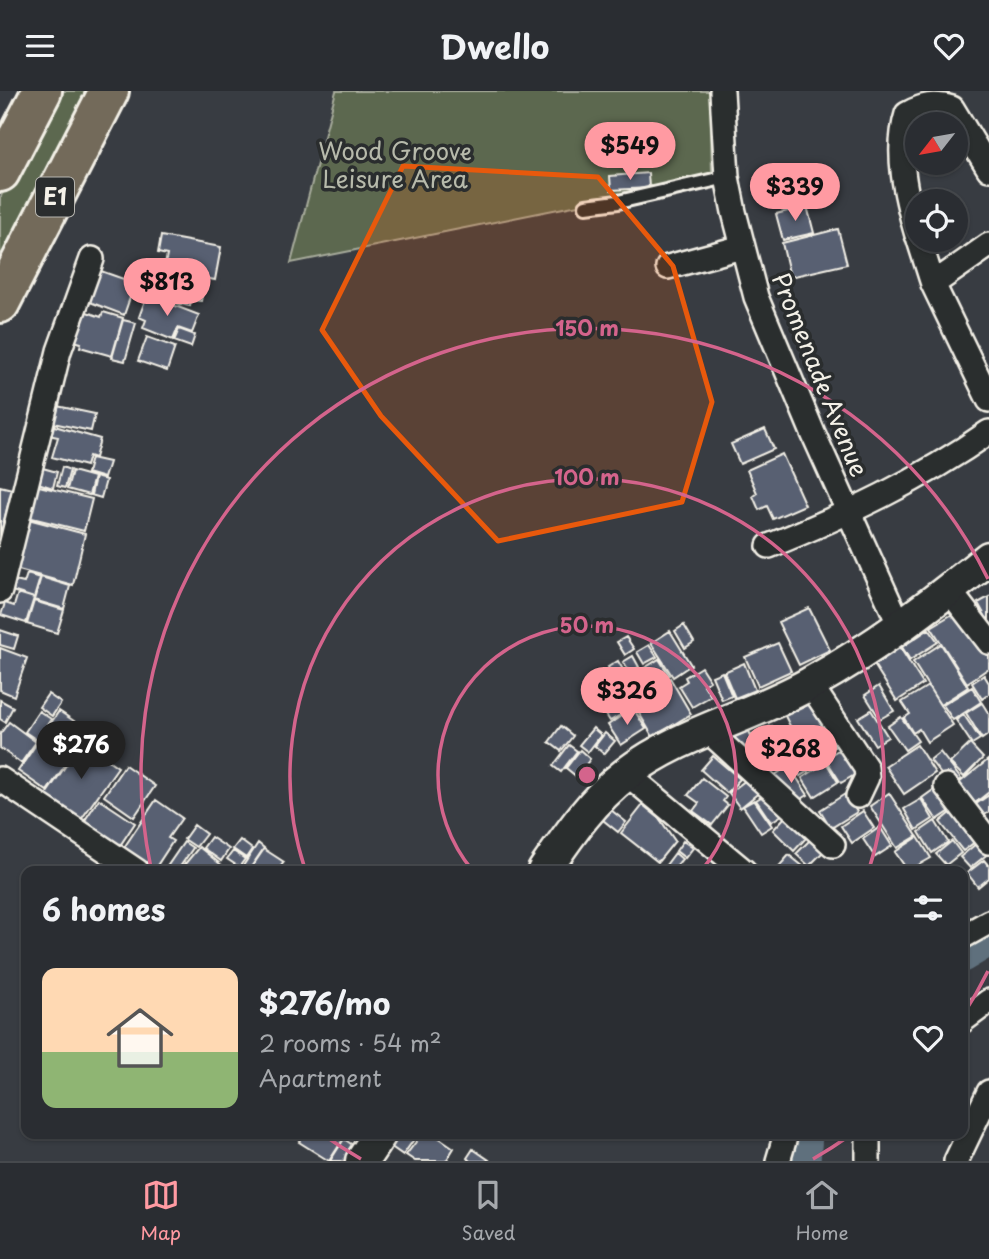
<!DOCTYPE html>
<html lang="en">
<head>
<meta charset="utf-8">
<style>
  :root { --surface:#2a2d32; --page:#32353a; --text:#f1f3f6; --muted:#a5a8ac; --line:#46494d; --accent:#ff9aa2 }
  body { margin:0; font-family:"Playpen Sans",sans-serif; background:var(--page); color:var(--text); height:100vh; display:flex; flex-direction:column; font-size:26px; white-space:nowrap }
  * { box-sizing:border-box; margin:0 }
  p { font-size:23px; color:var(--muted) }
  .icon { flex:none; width:38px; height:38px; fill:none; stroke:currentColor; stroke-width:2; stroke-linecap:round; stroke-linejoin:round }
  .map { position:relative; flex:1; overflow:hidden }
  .sheet { position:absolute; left:21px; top:775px; width:947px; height:273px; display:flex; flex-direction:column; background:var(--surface); border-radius:14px; box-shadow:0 2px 5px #0004,0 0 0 2px var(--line) }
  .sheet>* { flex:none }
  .needle { width:46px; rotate:239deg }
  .buttons { position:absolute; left:905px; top:21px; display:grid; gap:14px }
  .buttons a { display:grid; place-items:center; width:63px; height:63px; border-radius:50%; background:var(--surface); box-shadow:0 2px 5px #0004,0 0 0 2px var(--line); font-size:35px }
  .price { position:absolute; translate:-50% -60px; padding:0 16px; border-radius:24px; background:var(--accent); color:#111; font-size:23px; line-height:46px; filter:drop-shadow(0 2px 4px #0008) }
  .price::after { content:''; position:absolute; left:50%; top:42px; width:21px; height:16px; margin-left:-10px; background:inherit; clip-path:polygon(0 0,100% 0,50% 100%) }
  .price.selected { background:#222; color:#fff }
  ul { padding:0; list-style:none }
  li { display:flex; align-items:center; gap:21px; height:175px; padding:0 21px }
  li span { display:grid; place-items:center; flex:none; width:196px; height:140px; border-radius:14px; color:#555 }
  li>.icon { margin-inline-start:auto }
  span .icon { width:84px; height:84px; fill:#fffc; stroke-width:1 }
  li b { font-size:30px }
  h2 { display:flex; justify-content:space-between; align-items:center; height:84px; padding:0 21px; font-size:30px }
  header { display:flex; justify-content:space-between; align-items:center; height:91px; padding:0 21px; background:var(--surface); font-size:32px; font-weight:700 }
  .dock { display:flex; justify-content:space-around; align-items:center; height:98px; border-top:2px solid var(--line); background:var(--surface); font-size:19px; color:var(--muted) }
  .dock a { display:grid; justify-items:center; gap:4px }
  .dock .selected { color:var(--accent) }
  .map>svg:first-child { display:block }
</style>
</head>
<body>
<header><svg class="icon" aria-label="menu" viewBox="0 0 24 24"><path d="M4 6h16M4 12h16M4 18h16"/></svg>Dwello<svg class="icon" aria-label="heart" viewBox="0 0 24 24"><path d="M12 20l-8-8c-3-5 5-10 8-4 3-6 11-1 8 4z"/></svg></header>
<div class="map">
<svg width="989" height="1070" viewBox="0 0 989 1070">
  <rect width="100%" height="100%" fill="#383c42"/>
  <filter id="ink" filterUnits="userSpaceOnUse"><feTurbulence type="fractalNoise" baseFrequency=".0143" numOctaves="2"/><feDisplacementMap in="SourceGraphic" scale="14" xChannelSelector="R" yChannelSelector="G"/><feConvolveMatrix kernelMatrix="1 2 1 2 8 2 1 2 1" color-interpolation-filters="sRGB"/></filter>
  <g filter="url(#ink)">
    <!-- green -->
    <path fill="#5c6850" stroke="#a8ac9c" stroke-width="2" d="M55,0H100L0,201V107Z
      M336,0H710L712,83L643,101L291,172Z"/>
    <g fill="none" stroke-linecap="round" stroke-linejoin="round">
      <!-- river -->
      <path stroke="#5e707d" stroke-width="35" d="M962,864L989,848
        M803,1070L805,1043"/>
    </g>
    <!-- building -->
    <path fill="#586072" stroke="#f4f1e8" stroke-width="2" d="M648,82L649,97L611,99L610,85Z
      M807,115L814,142L783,149L776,123Z
      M838,138L847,173L790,186L782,152Z
      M161,145L221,156L215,189L164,179L167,164L158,162Z
      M98,179L135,192L124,224L87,210Z
      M152,179L205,189L201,210L191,209L190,215L170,211L171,204L148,200Z
      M147,204L199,224L192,242L178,237L173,249L143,237L146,229L139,226Z
      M84,220L101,226L103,221L123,227L112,265L80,256L81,252L67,248Z
      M123,229L136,232L125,270L112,267Z
      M179,238L195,244L191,256L174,250Z
      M147,246L175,256L167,280L138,270Z
      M57,315L95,323L91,340L53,332Z
      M51,334L100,348L95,367L89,365L86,375L52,366L58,346L48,344Z
      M765,338L774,358L740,373L731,353Z
      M782,363L805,414L773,428L767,415L759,419L753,405L757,402L747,379Z
      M91,367L109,371L104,387L87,382Z
      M39,376L57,381L53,397L35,391Z
      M62,376L70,379L65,397L57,395Z
      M72,380L94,386L89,404L67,398Z
      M95,386L106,389L101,407L91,404Z
      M35,394L92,408L84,440L28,426Z
      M0,395L12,398L0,446Z
      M28,428L85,443L73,494L15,478Z
      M27,483L40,487L34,507L12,500L15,490L24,492Z
      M41,486L70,495L64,518L34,509Z
      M18,502L34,507L26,532L1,524L5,512L14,515Z
      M989,506V532L978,512Z
      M34,510L64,519L57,542L27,533Z
      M809,517L830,559L799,574L778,531Z
      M961,518L989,557V577L967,592L931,536Z
      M684,534L694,551L685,557L675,540Z
      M929,538L938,551L910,569L902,556Z
      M0,539L18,545L14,558L0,554Z
      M670,540L691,574L673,586L651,552Z
      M626,546L634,558L625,564L617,551Z
      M778,552L791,580L758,595L745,566Z
      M941,553L968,596L940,614L913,571Z
      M649,554L657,566L644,573L637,561Z
      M899,555L923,593L897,610L873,572Z
      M0,557L27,567L14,605L0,599Z
      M633,565L639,576L630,582L623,571Z
      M659,568L669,584L654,594L643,578Z
      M618,570L626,584L616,590L608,576Z
      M744,572L755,599L735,607L724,581Z
      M701,576L710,590L704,594L711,605L692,616L679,595L687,590L685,586Z
      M640,579L650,597L630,609L620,591Z
      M722,581L732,605L722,609L712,585Z
      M984,584L989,592V603L982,608L972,592Z
      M670,587L691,623L653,646L632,610Z
      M879,595L894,620L880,628L865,604Z
      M928,595L953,634L927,651L919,638L913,642L904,627L910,623L902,611Z
      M972,596L981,611L953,629L943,614Z
      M48,603L61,612L52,625L39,616Z
      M626,605L632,616L623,622L616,611Z
      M0,609L13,616L5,631L0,628Z
      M615,612L622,623L610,630L603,619Z
      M812,612L834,656L807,669L785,625Z
      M982,612L989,623V643L982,648L966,622Z
      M633,617L646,638L621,654L608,634Z
      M871,619L888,646L875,654L858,627Z
      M39,620L51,628L37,649L25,641Z
      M59,620L86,638L65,669L38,651Z
      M964,624L980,648L972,653L956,629Z
      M901,626L918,650L905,659L888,635Z
      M9,631L36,651L21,672L0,657V643Z
      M561,635L573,645L561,660L549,651Z
      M772,635L786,672L766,680L752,643Z
      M790,635L796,653L782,658L776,640Z
      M593,637L601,644L588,661L579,654Z
      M749,640L759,666L750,670L730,647Z
      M605,642L615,650L604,663L595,655Z
      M82,651L118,676L80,730L45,705Z
      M37,652L66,673L47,700L18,680Z
      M970,653L983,667L964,686L950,672Z
      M569,654L577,660L561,681L553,675Z
      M917,654L935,682L904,703L885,675Z
      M797,655L811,678L800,685L786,662Z
      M845,655L861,680L841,692L825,667Z
      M580,659L590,668L577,686L566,677Z
      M940,661L961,688L951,696L930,669Z
      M821,663L838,691L814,706L802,687L816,678L811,669Z
      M713,665L740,688L727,702L701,679Z
      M989,668V701L975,712L959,692Z
      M125,674L155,695L134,726L104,705Z
      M789,675L808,704L793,713L775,684Z
      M750,686L761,700L740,717L729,702Z
      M702,687L726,706L723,710L728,714L712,734L693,720L699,712L688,704Z
      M943,692L959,714L937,729L922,707Z
      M768,702L782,724L771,731L756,709Z
      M889,702L917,745L897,757L870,715Z
      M845,703L857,721L831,737L820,719Z
      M989,704V721L977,729L969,718Z
      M99,708L135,732L119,756L83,732Z
      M921,708L933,728L916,739L904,718Z
      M156,709L182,727L168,747L173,750L154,779L123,758Z
      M754,709L772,735L761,742L743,715Z
      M643,714L659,727L675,750L658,771L621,742Z
      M957,717L980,747L963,760L940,731Z
      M611,719L626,731L618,741L603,729Z
      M863,720L874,737L852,752L841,735Z
      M785,726L806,747L794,760L773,739Z
      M935,730L948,751L932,762L919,741Z
      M194,734L206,743L196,756L184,748Z
      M880,736L892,755L875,766L863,748Z
      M211,746L229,758L221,770L203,757Z
      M918,746L931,767L908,780L895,761Z
      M811,748L824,760L809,775L796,763Z
      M982,748L989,762L970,777L960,766Z
      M240,749L252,758L246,767L233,758Z
      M683,750L693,757L685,767L676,760Z
      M952,750L961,762L946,774L936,763Z
      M184,751L193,757L177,780H164Z
      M258,752L264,757L249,779L243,775Z
      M199,756L224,776L220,780H179Z
      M264,758L284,771L277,780H249Z
      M233,760L245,768L239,776L227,768Z
      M675,762L682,768L673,779L666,774Z
      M789,764L809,780H775Z
      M984,769L989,775V787L978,796L967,782Z
      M305,1043H344L346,1044L329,1070L299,1051Z
      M398,1043H422L420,1046L417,1044L403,1064L390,1055Z
      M424,1043H440L438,1046L454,1057L446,1070H415L406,1064L419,1047L421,1048Z
      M344,1048L357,1057L348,1070H330Z
      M473,1058L489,1069L488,1070H470L467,1067Z"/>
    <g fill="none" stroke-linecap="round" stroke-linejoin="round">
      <defs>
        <path id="service" d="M586,115L618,111L727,86"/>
        <path id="minor" d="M722,0L727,86L734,121L756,206L813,342L900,535
          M917,144C906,106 895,61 907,23C923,14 934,12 952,17L989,78
          M919,149L933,193L989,309
          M668,176L742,156
          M933,193L989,154
          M769,455C846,424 921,389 989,341
          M949,499L989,551
          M0,500L59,260L92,168
          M810,593L866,677L867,686L858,705
          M707,639L833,754
          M627,683L744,780
          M0,688L137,780
          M946,695L989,751
          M962,846L989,831
          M962,930L989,910
          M778,1070L786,1043
          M868,1070V1043
          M956,1070L989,1001"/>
        <path id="secondary" d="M544,780C568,745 591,710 626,683C681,641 752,626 811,592C875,557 933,512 989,467
          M362,1070L380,1043"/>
        <path id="motorway" d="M0,81L42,0
          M0,212L109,0"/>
      </defs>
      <!-- service casing -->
      <use href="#service" stroke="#f4f1e8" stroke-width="18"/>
      <!-- minor casing -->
      <use href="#minor" stroke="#f4f1e8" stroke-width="28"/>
      <!-- secondary casing -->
      <use href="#secondary" stroke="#f4f1e8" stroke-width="37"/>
      <!-- motorway casing -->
      <use href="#motorway" stroke="#f4f1e8" stroke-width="44"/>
      <!-- service -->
      <use href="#service" stroke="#2a2d2e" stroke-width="12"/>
      <!-- minor -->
      <use href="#minor" stroke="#2a2d2e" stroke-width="23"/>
      <!-- secondary -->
      <use href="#secondary" stroke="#2a2d2e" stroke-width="32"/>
      <!-- motorway -->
      <use href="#motorway" stroke="#736b5a" stroke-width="38"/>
    </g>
  </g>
  <!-- marked area -->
  <path fill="#e8590c" fill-opacity="0.2" stroke="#e8590c" stroke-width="5" stroke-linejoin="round" d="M403,75L598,86L673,175L712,311L682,411L498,450L381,325L322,239Z"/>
  <!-- distance rings -->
  <g fill="none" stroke="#d4648c" stroke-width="3.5">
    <path d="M473 780A149 149 0 1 1 701 780"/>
    <path d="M305 778A297 297 0 1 1 869 778"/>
    <path d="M988 880A446 446 0 0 1 963 924M849 1045A446 446 0 0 1 813 1068M361 1068A446 446 0 0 1 325 1045M151 777A446 446 0 0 1 988 488"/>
  </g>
  <g text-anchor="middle" stroke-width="7" stroke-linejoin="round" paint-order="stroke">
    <!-- shield labels -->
    <rect fill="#2a2d2e" stroke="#b7b6b0" stroke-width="2" x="36" y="86.5" width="38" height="39" rx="5"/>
    <g font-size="23" font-weight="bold" fill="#f4f1e8">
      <text x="55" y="114">E1</text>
    </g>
    <!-- park labels -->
    <g font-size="24" fill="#b7baab" stroke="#2a2d2e">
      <text x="395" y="69">Wood Groove<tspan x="395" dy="28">Leisure Area</tspan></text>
    </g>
    <!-- street labels -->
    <g font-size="24" fill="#f4f1e8" stroke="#2a2d2e">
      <text transform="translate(819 284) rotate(68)" y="8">Promenade Avenue</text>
    </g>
  </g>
  <circle cx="587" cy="684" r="10" fill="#d4648c" stroke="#2a2d2e" stroke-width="3.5"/>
  <g font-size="21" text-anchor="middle" font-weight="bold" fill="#d4648c" stroke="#2a2d2e" stroke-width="7" stroke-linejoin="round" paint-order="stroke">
    <text x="587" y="245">150 m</text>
    <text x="587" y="394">100 m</text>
    <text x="587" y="542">50 m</text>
  </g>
</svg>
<div class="buttons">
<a><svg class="needle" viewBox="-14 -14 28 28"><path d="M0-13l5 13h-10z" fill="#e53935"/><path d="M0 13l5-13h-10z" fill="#a5a8ac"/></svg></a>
<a><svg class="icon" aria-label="locate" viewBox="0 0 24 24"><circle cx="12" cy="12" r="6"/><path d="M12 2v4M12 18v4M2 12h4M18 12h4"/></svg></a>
</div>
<b class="price" style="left:630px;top:91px">$549</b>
<b class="price" style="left:795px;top:132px">$339</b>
<b class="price" style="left:167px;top:227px">$813</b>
<b class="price" style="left:627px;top:636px">$326</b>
<b class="price selected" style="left:81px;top:690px">$276</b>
<b class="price" style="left:791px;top:694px">$268</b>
<section class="sheet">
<h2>6 homes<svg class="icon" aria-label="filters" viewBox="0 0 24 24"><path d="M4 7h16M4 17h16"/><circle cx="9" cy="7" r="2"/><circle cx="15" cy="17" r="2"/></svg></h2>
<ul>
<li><span style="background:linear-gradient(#ffd9b3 60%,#8fb573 0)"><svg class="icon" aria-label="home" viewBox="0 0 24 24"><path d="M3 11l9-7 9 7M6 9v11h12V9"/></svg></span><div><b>$276/mo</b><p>2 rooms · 54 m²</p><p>Apartment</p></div><svg class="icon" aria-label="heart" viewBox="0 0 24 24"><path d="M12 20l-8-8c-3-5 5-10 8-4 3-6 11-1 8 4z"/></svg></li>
</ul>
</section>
</div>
<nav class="dock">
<a class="selected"><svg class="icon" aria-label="map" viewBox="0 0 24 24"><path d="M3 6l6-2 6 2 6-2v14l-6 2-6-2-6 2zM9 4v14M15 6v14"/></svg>Map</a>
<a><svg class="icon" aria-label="saved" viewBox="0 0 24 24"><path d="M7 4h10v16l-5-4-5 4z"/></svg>Saved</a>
<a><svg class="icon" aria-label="home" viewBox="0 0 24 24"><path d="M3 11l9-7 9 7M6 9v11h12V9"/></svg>Home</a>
</nav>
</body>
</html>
